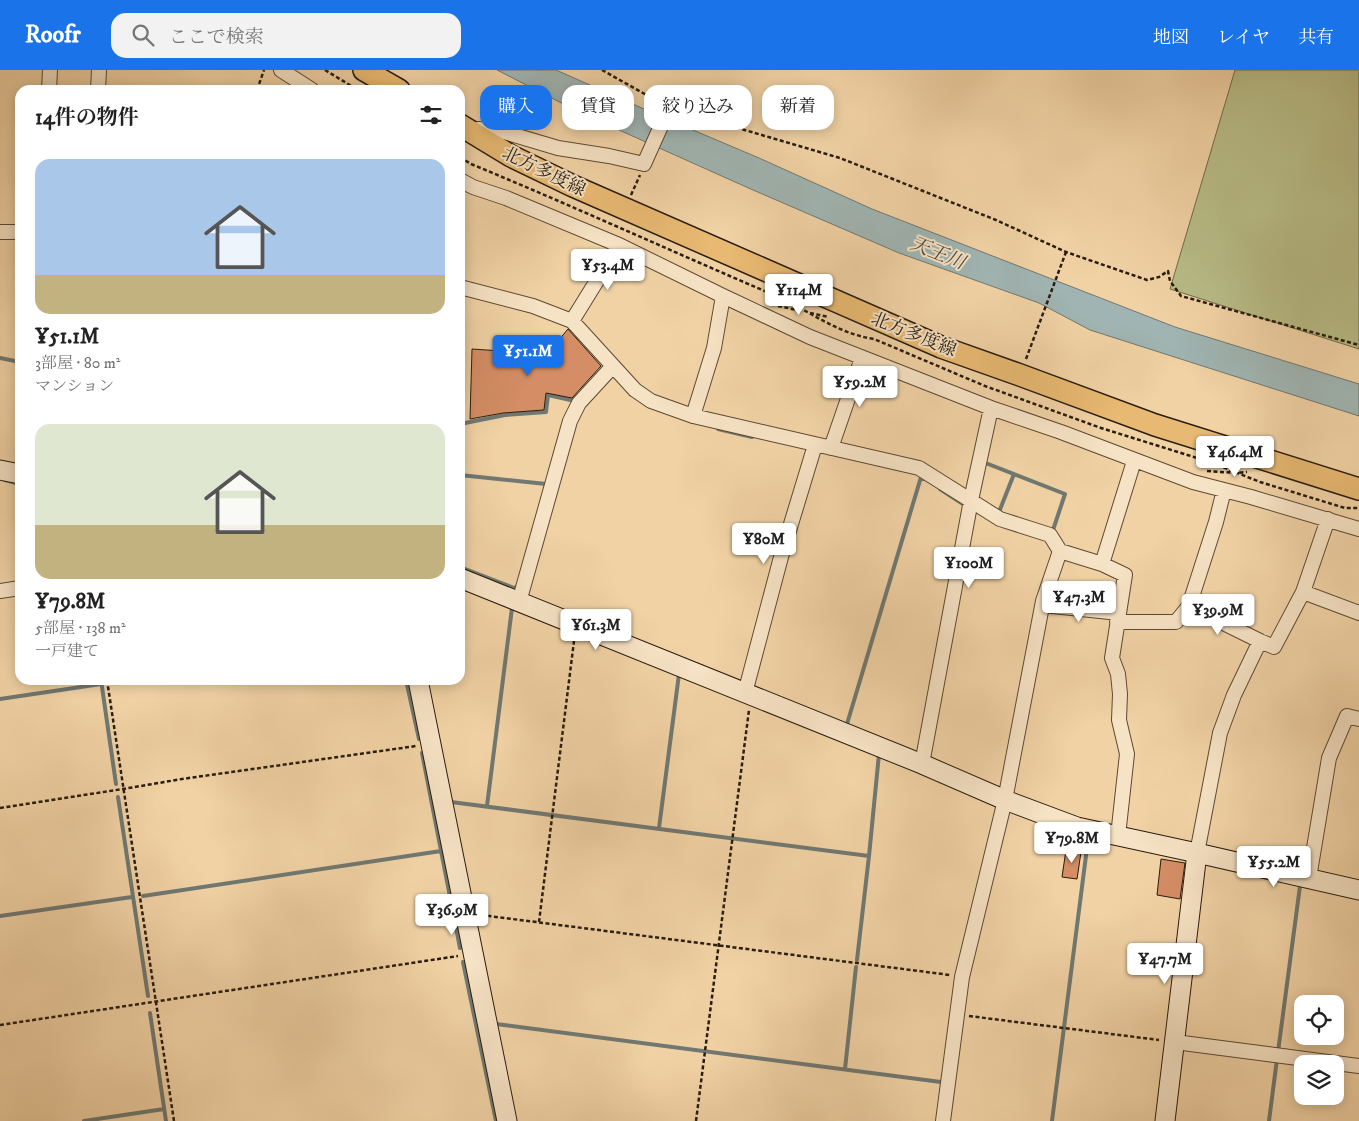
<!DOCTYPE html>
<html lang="ja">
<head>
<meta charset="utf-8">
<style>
  :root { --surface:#fff; --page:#f2f2f2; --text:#222; --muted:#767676; --accent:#1a73e8 }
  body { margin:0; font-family:"IM FELL DW Pica","Noto Serif JP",serif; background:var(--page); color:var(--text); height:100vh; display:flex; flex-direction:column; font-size:19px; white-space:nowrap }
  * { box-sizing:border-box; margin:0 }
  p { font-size:16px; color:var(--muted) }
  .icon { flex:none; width:28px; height:28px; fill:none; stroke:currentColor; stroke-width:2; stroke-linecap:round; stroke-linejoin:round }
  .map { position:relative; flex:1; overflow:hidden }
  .sheet { position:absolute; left:15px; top:15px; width:450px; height:600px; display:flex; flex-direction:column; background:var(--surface); border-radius:15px; box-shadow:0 2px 12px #0003 }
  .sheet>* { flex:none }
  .guide { position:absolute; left:480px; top:15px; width:475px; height:45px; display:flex; gap:10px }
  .buttons { position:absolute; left:1294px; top:925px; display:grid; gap:10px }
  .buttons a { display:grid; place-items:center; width:50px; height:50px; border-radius:10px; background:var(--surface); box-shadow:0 2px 12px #0003; font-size:25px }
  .price { position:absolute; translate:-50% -42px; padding:0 11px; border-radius:5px; background:#fff; color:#222; font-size:16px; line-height:32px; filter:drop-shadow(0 1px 2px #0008) }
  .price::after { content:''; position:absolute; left:50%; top:30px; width:15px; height:11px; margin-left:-8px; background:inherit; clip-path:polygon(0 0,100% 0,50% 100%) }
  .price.active { background:var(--accent); color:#fff }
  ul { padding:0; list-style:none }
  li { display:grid; align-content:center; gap:10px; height:265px; padding:0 20px }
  li span { display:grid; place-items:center; height:155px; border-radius:15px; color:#555 }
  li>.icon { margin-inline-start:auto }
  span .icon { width:90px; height:90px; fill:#fffc; stroke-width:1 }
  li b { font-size:21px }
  h2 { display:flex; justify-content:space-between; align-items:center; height:60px; padding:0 20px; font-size:21px }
  .chip { padding:0 18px; border-radius:15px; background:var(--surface); box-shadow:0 2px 12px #0003; font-size:18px; line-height:45px }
  .chip.active { background:var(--accent); color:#fff }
  header { display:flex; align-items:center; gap:30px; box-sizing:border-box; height:70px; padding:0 25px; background:var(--accent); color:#fff }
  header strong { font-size:24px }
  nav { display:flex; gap:28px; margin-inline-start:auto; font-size:18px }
  .search { width:350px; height:45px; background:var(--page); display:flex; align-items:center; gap:12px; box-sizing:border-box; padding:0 18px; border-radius:15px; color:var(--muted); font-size:19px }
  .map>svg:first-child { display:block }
</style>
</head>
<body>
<header>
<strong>Roofr</strong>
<div class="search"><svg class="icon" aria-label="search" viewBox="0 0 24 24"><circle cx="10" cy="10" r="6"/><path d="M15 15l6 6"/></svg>ここで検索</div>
<nav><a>地図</a><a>レイヤ</a><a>共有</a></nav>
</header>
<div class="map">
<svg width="1359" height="1051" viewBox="0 0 1359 1051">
  <rect width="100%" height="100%" fill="#f1d2a5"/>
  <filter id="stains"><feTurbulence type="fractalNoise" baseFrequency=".004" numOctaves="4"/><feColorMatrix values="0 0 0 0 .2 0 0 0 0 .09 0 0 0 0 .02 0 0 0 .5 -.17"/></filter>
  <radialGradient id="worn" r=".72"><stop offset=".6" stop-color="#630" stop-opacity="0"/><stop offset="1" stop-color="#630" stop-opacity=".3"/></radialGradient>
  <!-- green -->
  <path fill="#b8bc87" stroke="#706c4a" d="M1235,0H1359V279L1170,219Z"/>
  <!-- water -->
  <path fill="#a0b5b3" stroke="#707871" d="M497,0H556L653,43L759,88L872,139L1175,257L1359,314V346L1090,260L1039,233L899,183L753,120L581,43Z"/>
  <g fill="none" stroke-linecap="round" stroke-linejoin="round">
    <!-- stream -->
    <path stroke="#707871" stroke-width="4" d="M0,288L20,292
      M460,354L505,345L546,342L548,325L575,331
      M718,359L752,367
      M983,392L1065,424L1052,463
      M460,405L546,414L545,418
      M5,410L20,414
      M940,419L963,434
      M999,442L1014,404
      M460,497L514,518L517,517L518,514
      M101,610L116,714
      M406,610L419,669
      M112,612L125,610
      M0,629L101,614
      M847,654L921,407L923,409
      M422,683L460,878
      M118,727L148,926
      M451,733V732L869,786L879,684L882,685
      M487,736L512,538
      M659,758L679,604
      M143,826L441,781
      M0,846L132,827
      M857,890L869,786
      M463,892L496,1051
      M150,943L166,1051
      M496,954L941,1012
      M1278,982L1300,816
      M845,999L856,897
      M84,1051L164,1039
      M1052,1051L1088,770
      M1269,1051L1277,989"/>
  </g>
  <!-- building -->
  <path fill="#d48d64" stroke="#281c0d" d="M568,259L601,296L572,328L546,323L544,340L503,343L470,349L472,279L547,284Z
    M1066,780L1081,782L1077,809L1062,807Z
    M1161,789L1185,793L1180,829L1157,825Z"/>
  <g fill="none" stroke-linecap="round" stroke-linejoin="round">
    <defs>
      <path id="street" d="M281,0L312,20
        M49,20L50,0
        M98,20L99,0
        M471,60L479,59L504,62L558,78L609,86L644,94L669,38
        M460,110L473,117L506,128L619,175L723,226L810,267L991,338L1061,362L1193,412L1251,427L1359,459
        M0,162H20
        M460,217L533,236L572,251L635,320L651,331L693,346L919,398L1000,449L1050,465L1060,481L1102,494L1125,505L1112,588L1118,604L1120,624L1119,650L1127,684L1118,766
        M572,251L619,175
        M693,346L714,278L723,226
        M831,378L862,288
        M1102,494L1134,391
        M0,521L20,518
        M1303,522L1359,543
        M519,532L570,351L579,333L613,296
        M1043,535L1119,543
        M1189,536L1260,571
        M1117,552H1176L1189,536L1216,452L1224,420
        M745,623L781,487L815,375
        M922,694L971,430L991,338
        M1197,783L1220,663L1234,625L1260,571L1274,577L1303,522L1328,449
        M1309,808L1329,688L1347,646L1359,649
        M1175,972L1359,996
        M943,1051L962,907L1005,730L1043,531L1060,481"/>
      <path id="secondary" d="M0,400L20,404
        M460,508L922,694L1005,730L1077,757L1197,783L1359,820
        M418,610L507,1051
        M1165,1051L1197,783"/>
      <path id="primary" d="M364,0L399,20
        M460,55L511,86L573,116L941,277L1020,305L1155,355L1359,419"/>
    </defs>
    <!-- street casing -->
    <use href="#street" stroke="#5a4a33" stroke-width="16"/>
    <!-- secondary casing -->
    <use href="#secondary" stroke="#281c0d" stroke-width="21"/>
    <!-- primary casing -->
    <use href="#primary" stroke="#281c0d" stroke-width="24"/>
    <!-- path -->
    <path stroke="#281c0d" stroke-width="2.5" stroke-dasharray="4 2.5" stroke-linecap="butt" d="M325,0L358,20
      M602,0L659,32
      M257,20L264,0
      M680,41L840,88L996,150L1066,182L1147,210L1159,207L1168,201L1170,211L1181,226L1359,275
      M460,87L471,94C573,136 673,182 774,225C809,240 835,263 874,269L985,316L1101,358L1210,392L1260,412L1345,438H1359
      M631,125L640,105
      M778,236L802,241
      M810,243L829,247
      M1026,289L1066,182
      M1207,401L1236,403L1247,402
      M107,610L174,1051
      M0,738L123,719L182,709L416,676
      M481,845L950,905
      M539,852L574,571
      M969,946L1159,970
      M0,955L458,886
      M696,1051L749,640"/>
    <!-- street -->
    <use href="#street" stroke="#f6e2c4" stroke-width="14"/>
    <!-- secondary -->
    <use href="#secondary" stroke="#f6e2c4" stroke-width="19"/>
    <!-- primary -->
    <use href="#primary" stroke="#e8b972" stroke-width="21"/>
  </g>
  <g text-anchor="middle" stroke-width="4" stroke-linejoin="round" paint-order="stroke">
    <!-- street labels -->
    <g font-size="18" fill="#281c0d" stroke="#f6e2c4">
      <text transform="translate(544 101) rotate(26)" y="6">北方多度線</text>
      <text transform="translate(914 264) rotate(22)" y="6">北方多度線</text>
    </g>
    <!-- water labels -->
    <g font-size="19" font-style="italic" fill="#4c4a3f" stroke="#f6e2c4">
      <text transform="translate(938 182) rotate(22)" y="7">天王川</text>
    </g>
  </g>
  <rect width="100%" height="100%" filter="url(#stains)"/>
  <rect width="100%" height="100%" fill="url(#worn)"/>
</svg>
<div class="buttons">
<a><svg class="icon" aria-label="locate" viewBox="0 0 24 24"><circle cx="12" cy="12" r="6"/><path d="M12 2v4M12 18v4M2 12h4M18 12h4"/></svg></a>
<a><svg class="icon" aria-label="layers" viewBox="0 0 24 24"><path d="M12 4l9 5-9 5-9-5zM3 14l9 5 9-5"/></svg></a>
</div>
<b class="price" style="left:608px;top:221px">¥53.4M</b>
<b class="price" style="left:799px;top:246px">¥114M</b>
<b class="price active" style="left:528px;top:307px">¥51.1M</b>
<b class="price" style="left:860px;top:338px">¥59.2M</b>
<b class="price" style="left:1235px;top:408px">¥46.4M</b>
<b class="price" style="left:764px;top:495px">¥80M</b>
<b class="price" style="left:969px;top:519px">¥100M</b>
<b class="price" style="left:1079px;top:553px">¥47.3M</b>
<b class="price" style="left:1218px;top:566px">¥39.9M</b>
<b class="price" style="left:596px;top:581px">¥61.3M</b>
<b class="price" style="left:1072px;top:794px">¥79.8M</b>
<b class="price" style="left:1274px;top:818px">¥55.2M</b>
<b class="price" style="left:452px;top:866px">¥36.9M</b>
<b class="price" style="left:1165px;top:915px">¥47.7M</b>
<div class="guide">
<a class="chip active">購入</a>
<a class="chip">賃貸</a>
<a class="chip">絞り込み</a>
<a class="chip">新着</a>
</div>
<section class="sheet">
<h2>14件の物件<svg class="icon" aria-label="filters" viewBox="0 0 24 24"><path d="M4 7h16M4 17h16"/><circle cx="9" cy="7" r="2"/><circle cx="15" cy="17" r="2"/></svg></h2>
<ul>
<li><span style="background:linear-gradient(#a9c7e8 75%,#c2b280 0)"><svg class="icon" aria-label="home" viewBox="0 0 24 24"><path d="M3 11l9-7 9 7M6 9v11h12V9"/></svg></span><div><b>¥51.1M</b><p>3部屋 · 80 m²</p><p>マンション</p></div></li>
<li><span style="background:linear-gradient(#dfe7d0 65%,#c2b280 0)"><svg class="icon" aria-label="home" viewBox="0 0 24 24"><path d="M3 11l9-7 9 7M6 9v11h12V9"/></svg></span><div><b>¥79.8M</b><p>5部屋 · 138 m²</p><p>一戸建て</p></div></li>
</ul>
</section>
</div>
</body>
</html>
